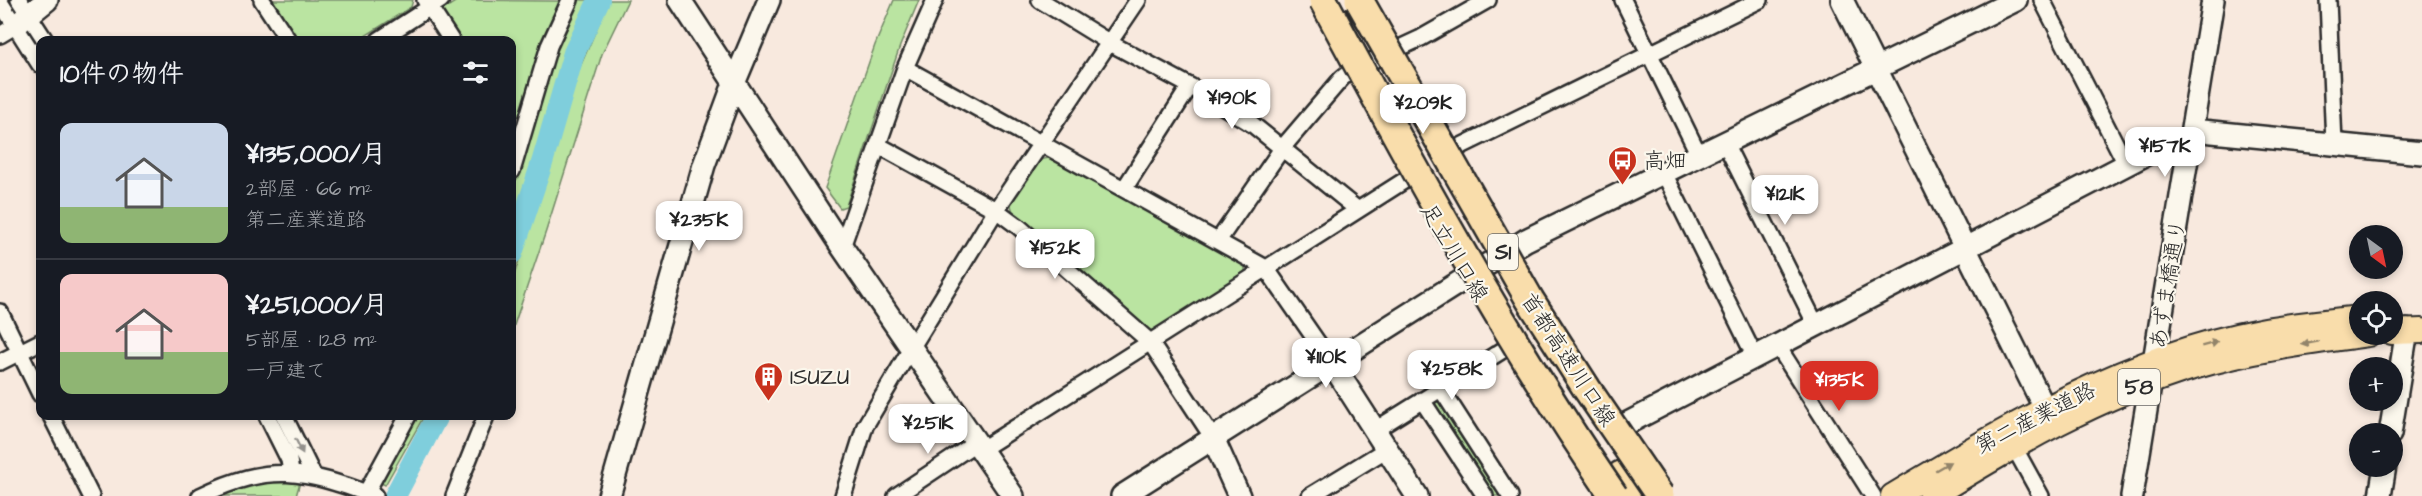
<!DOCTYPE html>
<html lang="ja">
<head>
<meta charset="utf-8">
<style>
  :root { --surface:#171b24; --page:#242831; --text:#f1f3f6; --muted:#9ea1a6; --line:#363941; --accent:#d93025 }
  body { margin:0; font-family:"Architects Daughter","Klee One",sans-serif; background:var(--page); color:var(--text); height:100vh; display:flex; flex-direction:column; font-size:22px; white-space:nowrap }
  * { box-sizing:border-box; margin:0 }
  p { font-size:20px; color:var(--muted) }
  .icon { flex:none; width:33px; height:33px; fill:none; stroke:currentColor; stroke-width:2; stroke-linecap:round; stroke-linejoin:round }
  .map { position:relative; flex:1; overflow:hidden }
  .sheet { position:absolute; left:36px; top:36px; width:480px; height:384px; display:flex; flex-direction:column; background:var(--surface); border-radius:12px; box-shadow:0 3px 9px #0003 }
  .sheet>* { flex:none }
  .needle { width:39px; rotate:147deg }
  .tools { position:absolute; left:2349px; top:225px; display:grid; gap:12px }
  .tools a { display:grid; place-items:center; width:54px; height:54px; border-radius:50%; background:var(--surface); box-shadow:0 3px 9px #0003; font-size:30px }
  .price { position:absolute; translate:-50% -51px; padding:0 14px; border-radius:12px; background:#fff; color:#222; font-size:20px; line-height:39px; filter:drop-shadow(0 2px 3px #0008) }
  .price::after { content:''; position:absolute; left:50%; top:36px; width:18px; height:14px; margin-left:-9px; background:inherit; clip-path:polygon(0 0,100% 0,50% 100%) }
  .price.active { background:var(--accent); color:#fff }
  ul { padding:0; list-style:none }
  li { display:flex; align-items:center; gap:18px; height:150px; padding:0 24px }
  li+li { border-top:2px solid var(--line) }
  li span { display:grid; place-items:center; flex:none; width:168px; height:120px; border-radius:12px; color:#555 }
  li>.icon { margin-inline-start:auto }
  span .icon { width:72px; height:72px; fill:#fffc; stroke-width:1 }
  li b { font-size:26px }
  h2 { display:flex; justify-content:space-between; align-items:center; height:72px; padding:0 24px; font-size:26px }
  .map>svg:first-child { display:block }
</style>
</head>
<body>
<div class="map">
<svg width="2422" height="496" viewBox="0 0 2422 496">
  <rect width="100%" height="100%" fill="#f8e9de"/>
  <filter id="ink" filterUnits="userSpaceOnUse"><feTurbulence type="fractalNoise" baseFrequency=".0167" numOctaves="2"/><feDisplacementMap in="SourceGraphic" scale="12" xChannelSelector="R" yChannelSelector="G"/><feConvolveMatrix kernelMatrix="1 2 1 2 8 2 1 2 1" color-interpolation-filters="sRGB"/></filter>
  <g filter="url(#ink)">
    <!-- green -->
    <path fill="#bae4a1" stroke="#728866" stroke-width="1.5" d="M271,0H413L411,7L359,40H297Z
      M458,0L562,1L542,41L520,116L512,118V40H459L442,14L444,9Z
      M577,0H592L570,47L535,158L512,222V192L558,43Z
      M609,0H628L602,54L546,231L512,331V282L577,74Z
      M894,0H919L900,46L846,206L840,208L825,188L875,45Z
      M1049,158L1245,265V274L1156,331L1147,330L1013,212L1010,202L1038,160Z
      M1437,396L1504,496H1490L1431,400Z
      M414,416H424L385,485L379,482Z
      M252,479H301L296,496H208Z"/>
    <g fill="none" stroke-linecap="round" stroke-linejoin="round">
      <!-- river -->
      <path stroke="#7fcedc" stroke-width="22" d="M512,253L542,163L574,53L599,0
        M395,496L437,416"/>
      <defs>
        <path id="street" d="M19,0L45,40
          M262,0L288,40
          M425,0L451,40
          M1040,0L1110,43L1190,86L1252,124L1358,210
          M1623,0L1699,155
          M2042,0L2126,164
          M2328,0L2334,144
          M0,2L40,65
          M0,35L15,26
          M379,40L441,0
          M905,68L1266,268L1331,362
          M1725,143L1816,325
          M878,145L996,210L1019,227L1150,342L1213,438
          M1453,150L1760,0
          M512,171L549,46L570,0
          M1664,173L1755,357
          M1124,189L1190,86
          M1218,241L1283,147L1342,78L1352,70L1421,38L1488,0
          M842,247L905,68L935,0
          M0,312L40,394
          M1777,345L1873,496
          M0,362L40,342
          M1441,389L1510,496
          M1422,400L1485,496
          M51,416L91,496
          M267,416L289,460L291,472
          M284,416L314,477
          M1375,430L1511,345
          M2014,447L2041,496
          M982,449L1410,177
          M366,493L408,416
          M200,496C271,462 303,470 375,496
          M454,496L486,416
          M843,496L865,426L912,347L996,210L1138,0
          M896,496L977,442
          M1310,496L1387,449"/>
        <path id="secondary" d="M680,0L842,247L1013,496
          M1842,0L2045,409
          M15,26L47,0
          M2192,130L2422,153
          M1331,362L1417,496
          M1622,426L2166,144L2191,140
          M2390,434L2407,330
          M1213,438L1239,496
          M609,496L704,165L735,81L769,0
          M1122,496L1526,240L2016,0
          M2132,496L2213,0
          M2380,496L2385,466"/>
        <path id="primary" d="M2392,332L2422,331
          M1893,496C2007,428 2127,356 2260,331C2293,325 2327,322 2360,318
          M1931,496C2013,445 2100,395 2193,367C2249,350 2309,342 2368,334"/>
        <path id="highway" d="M1621,475L1634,496"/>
      </defs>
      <!-- street casing -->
      <use href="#street" stroke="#2b2b2b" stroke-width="20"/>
      <!-- secondary casing -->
      <use href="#secondary" stroke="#2b2b2b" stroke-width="26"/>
      <!-- primary casing -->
      <use href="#primary" stroke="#2b2b2b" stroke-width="28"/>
      <!-- highway casing -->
      <use href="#highway" stroke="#2b2b2b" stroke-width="32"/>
      <!-- street -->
      <use href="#street" stroke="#fbf7ec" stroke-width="15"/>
      <!-- secondary -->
      <use href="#secondary" stroke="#fbf7ec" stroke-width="21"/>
      <!-- primary -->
      <use href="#primary" stroke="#f9ddab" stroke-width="24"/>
      <!-- highway -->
      <use href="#highway" stroke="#f9ddab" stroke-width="27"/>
      <defs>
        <path id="highway-bridge" d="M1323,0C1414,169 1505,337 1614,496
          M1359,0L1530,300L1587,389L1660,496"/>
      </defs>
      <!-- highway-bridge casing -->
      <use href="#highway-bridge" stroke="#2b2b2b" stroke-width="32" stroke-linecap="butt"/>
      <!-- highway-bridge -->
      <use href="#highway-bridge" stroke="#f9ddab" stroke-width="27"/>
    </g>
    <!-- one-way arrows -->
    <defs><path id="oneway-solid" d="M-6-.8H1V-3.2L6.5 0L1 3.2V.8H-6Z" transform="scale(1.5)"/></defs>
    <g fill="#92846b">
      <use href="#oneway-solid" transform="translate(2310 343) rotate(170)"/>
      <use href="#oneway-solid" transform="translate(2210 344) rotate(-15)"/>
      <use href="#oneway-solid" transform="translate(1943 466) rotate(-30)"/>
    </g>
    <use fill="#93918c" href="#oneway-solid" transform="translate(299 446) rotate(64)"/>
  </g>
  <!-- icons -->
  <defs>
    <symbol id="bus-pin" viewBox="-11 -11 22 30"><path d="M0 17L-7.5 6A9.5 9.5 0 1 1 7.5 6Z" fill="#c8321e" stroke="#fbf7ec"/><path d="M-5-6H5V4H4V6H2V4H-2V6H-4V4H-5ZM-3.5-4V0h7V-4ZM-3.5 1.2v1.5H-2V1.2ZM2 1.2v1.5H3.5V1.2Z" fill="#fff"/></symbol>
    <symbol id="building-pin" viewBox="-11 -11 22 30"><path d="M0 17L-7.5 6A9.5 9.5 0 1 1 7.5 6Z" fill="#c8321e" stroke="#fbf7ec"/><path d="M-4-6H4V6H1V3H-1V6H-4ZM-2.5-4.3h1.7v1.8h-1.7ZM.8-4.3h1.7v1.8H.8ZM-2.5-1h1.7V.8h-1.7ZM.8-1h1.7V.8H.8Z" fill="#fff"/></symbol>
  </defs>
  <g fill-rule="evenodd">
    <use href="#bus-pin" x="1606" y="144" width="33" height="45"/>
    <use href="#building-pin" x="752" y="360" width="33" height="45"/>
  </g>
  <g text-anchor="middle" stroke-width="4.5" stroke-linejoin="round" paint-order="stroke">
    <!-- shield labels -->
    <g fill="#fbf7ec" stroke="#696865" stroke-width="1.5">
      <rect x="1488" y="234" width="30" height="36" rx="4.5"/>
      <rect x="2118" y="369" width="42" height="36" rx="4.5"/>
    </g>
    <g font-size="21" font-weight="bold" fill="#2b2b2b">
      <text x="1503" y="259">S1</text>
      <text x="2139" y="394">58</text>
    </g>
    <!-- poi labels -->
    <g font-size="22" fill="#2b2b2b" stroke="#fbf7ec" text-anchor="start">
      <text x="1643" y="168">高畑</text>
      <text x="790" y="384">ISUZU</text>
    </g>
    <!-- street labels -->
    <g font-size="22" fill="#2b2b2b" stroke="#fbf7ec">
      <text transform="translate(1455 252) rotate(59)" y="8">足立川口線</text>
      <text transform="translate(2167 284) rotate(-81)" y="8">あずま橋通り</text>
      <text transform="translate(1569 359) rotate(57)" y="8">首都高速川口線</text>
      <text transform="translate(2035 417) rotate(-27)" y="8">第二産業道路</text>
    </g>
  </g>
</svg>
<div class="tools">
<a><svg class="needle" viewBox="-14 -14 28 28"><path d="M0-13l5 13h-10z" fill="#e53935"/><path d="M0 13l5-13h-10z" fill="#9ea1a6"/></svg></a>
<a><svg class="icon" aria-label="locate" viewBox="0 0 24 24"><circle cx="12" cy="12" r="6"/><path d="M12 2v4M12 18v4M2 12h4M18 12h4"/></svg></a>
<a>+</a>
<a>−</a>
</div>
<b class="price" style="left:1232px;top:130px">¥190K</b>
<b class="price" style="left:1423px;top:135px">¥209K</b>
<b class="price" style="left:2165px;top:178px">¥157K</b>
<b class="price" style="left:1785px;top:226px">¥121K</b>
<b class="price" style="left:699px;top:252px">¥235K</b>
<b class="price" style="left:1055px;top:280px">¥152K</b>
<b class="price" style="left:1326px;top:389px">¥110K</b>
<b class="price" style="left:1452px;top:401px">¥258K</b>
<b class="price active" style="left:1839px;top:412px">¥135K</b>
<b class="price" style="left:928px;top:455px">¥251K</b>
<section class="sheet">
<h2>10件の物件<svg class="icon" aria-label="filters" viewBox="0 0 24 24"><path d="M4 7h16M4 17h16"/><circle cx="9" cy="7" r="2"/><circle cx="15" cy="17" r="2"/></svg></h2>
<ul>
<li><span style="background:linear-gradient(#c9d6e8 70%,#8fb573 0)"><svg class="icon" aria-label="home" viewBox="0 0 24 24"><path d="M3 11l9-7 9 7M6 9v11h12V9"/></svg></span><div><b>¥135,000/月</b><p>2部屋 · 66 m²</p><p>第二産業道路</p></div></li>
<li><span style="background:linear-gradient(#f6c9c9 65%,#8fb573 0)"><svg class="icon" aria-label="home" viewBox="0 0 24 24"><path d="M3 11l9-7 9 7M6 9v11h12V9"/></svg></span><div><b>¥251,000/月</b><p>5部屋 · 128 m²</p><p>一戸建て</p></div></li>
</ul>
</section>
</div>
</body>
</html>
